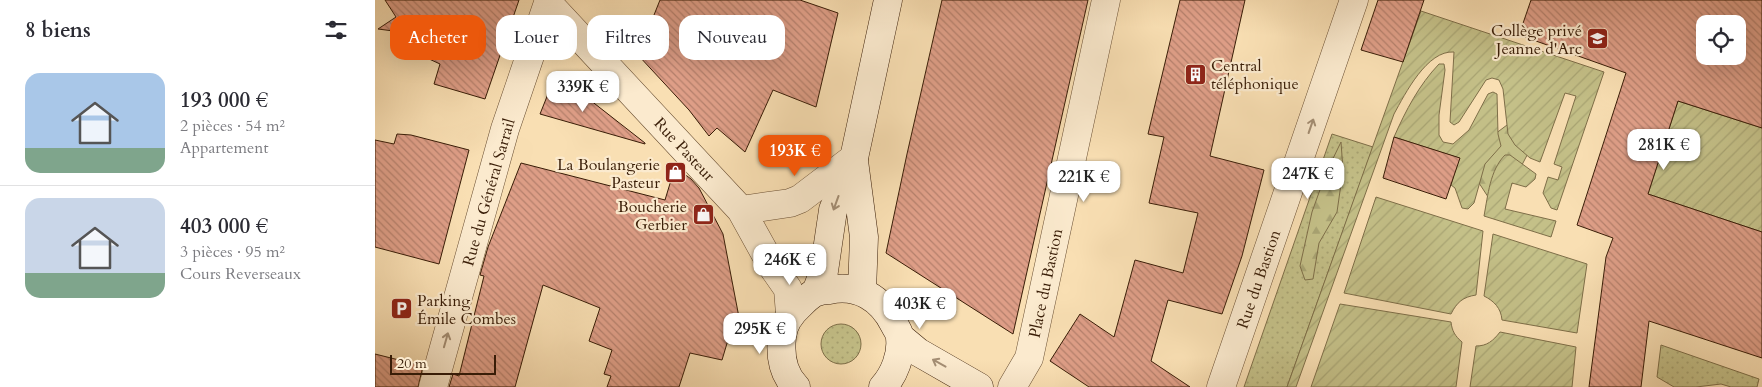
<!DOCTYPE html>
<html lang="fr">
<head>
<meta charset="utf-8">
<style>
  :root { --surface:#fff; --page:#f2f2f3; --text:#2b2b33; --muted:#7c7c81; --line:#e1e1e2; --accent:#ea580c }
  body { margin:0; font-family:Cardo,serif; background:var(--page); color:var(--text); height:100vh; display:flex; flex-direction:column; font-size:19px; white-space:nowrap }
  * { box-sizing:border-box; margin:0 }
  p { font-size:16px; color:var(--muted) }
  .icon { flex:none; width:28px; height:28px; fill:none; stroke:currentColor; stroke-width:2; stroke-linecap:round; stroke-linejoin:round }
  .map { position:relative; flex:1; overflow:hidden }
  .side { display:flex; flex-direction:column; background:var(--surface); width:375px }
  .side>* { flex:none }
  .top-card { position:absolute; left:15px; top:15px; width:475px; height:45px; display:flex; gap:10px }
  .tools { position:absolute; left:1321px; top:15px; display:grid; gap:10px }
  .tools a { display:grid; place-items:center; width:50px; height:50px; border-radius:10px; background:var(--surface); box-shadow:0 5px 20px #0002; font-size:25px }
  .scale { position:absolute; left:15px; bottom:12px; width:106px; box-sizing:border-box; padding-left:5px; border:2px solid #391d07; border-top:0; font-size:14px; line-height:18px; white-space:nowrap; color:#391d07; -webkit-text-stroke:4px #fbeace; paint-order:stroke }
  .price { position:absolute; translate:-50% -42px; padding:0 11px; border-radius:10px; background:#fff; color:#222; font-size:16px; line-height:32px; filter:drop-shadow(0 1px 2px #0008) }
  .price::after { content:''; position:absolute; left:50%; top:30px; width:15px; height:11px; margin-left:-8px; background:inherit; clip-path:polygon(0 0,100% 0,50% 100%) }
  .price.on { background:var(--accent); color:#fff }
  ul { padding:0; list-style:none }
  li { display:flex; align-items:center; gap:15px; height:125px; padding:0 25px }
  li+li { border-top:1px solid var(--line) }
  li span { display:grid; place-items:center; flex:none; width:140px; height:100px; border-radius:15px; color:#555 }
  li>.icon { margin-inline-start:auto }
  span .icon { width:60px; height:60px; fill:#fffc; stroke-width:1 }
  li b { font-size:21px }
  h2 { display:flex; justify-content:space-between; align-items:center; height:60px; padding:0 25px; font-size:21px }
  .tag { padding:0 18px; border-radius:15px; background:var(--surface); box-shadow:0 5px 20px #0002; font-size:18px; line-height:45px }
  .tag.on { background:var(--accent); color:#fff }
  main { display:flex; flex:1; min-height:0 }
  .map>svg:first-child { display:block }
</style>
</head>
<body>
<main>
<section class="side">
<h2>8 biens<svg class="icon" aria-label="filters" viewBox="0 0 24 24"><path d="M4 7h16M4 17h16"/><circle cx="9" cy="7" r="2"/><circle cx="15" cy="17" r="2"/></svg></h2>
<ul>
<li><span style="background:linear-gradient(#a9c7e8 75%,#7fa58c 0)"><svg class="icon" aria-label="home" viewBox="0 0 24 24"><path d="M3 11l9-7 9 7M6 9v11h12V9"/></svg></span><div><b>193 000 €</b><p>2 pièces · 54 m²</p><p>Appartement</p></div></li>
<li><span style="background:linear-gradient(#c9d6e8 75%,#7fa58c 0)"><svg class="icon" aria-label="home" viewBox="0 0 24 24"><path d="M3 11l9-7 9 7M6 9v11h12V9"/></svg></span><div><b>403 000 €</b><p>3 pièces · 95 m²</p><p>Cours Reverseaux</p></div></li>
</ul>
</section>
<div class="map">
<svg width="1387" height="387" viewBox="0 0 1387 387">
  <defs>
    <pattern id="grass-dots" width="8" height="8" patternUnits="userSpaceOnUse" patternTransform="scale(1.25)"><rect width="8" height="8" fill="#c4c088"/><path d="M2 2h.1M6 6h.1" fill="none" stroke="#a9a574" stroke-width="1.8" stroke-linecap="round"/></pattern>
    <pattern id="forest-firs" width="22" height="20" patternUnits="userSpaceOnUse" patternTransform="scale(1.25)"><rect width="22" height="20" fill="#c4c088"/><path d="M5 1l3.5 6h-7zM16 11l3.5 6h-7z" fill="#a9a574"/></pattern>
    <pattern id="garden-furrows" width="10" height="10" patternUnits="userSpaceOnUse" patternTransform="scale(1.25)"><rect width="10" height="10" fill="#c4c088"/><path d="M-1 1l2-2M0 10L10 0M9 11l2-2" fill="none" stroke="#a9a574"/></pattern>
    <pattern id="building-back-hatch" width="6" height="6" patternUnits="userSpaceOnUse" patternTransform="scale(1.25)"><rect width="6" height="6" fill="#de9e87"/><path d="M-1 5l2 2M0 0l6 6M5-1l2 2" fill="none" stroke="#b5806c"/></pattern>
  </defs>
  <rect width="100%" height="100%" fill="#f9dfb3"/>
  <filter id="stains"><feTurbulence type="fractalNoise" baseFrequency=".004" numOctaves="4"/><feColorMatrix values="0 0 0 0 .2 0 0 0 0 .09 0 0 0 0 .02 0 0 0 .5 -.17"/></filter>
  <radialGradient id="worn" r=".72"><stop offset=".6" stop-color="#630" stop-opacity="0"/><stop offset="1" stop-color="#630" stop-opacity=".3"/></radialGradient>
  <!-- grass -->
  <path fill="url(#grass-dots)" stroke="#7e6e48" d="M957,134L998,147L912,387H869Z
    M446 344a20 20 0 1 1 40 0a20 20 0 1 1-40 0Z
    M1286,345L1384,379L1382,387H1356L1346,384L1321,387H1299L1282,377Z"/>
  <!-- forest -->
  <path fill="url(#forest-firs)" stroke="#7e6e48" d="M1136,122L1159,142L1129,199L1117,203L1104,183L1108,143Z
    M966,142L968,170L962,212L944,243L938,279L930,280L925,266L937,212L951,173Z"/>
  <!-- garden -->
  <path fill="url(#garden-furrows)" stroke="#7e6e48" d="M1046,11L1229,72L1182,210L1176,208L1168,193L1173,177L1183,180L1187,167L1179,164L1201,96L1190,93L1165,162L1155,158L1140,145L1133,134L1128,89L1124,80L1117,78L1111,80L1084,122L1079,125L1075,122L1079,52C1052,50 1030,94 1019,114L921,387H912Z
    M1064,64H1069L1070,70L1064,115V135L1068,142L1078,144L1094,130L1113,94L1118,92L1122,94L1123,134L1126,146L1110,164L1099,203L1093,209L1087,208L1080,188L1076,185L1084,158L1019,137C1031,110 1044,85 1064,64Z
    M1303,101L1387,128V232L1273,194Z
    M1130,155H1135L1161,174L1160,179L1151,187L1137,183L1130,209L1181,221L1176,237L1109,216C1113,195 1115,170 1130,155Z
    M1001,197L1108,231L1101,295C1088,297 1082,302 1076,314L969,293Z
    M1118,234L1212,264L1202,333L1127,320C1126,308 1119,301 1109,296Z
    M965,304L1076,322C1077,331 1080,336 1087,342L1081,387H936Z
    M1125,332L1201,347L1197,387H1095L1101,346C1112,346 1118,341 1125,332Z"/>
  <!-- building -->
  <path fill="url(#building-back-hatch)" stroke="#391d07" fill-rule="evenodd" d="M10,0H144L110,99L59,84L65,64L52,58L57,36L3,29L21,17Z
    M285,0H425L463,13L441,107L398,90L370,152L342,128L334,136L314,110L263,55Z
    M567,0H713L638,334L511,253L532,154Z
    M805,0H870L835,156L889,170L867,256L847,314L793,300L776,361L815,387H714L675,361L705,314L739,337L760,260L808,273L823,213L774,203L789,137L773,134Z
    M1003,0H1049L1028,62L986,50Z
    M1156,0H1387V128L1303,101L1273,194L1387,232V358L1274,321L1266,387H1214L1231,257L1238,238L1202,225L1251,73L1144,35ZM1330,24H1362V56H1330Z
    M177,84L215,100L270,143V144L165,114Z
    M22,134L36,135L94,150L64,264L0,247V140L19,144Z
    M1019,137L1085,158L1071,199L1008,178Z
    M146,163L290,200L300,167L316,179L324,188L348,234L367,333L356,330L347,360L315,353L304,387H232L236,376L229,374L237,350L214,341L225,308L168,285L140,387H74L78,374L84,376L109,276L105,275L113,247Z
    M0,354L48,366L43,387H0Z"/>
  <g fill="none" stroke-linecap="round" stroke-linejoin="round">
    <defs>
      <path id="minor" d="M173,3L366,210L397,266L413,289L415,314
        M366,210L415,203L425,199L479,158
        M58,387L130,129L174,0
        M637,387L654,358L731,0
        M846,387L979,0"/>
      <path id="secondary" d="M479,161L489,237L487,291
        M441,292L449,271L458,210L479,158L513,0
        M525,337L543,352L604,387
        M421,387C408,374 405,355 407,337C408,324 415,314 425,305C429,301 434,296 439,293C444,291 449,290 454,290C483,284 506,298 519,324C521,328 525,333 525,338C527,355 519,375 508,387"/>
    </defs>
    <!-- minor casing -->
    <use href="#minor" stroke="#694e32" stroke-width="29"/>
    <!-- secondary casing -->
    <use href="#secondary" stroke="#391d07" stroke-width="29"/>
    <!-- minor -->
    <use href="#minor" stroke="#fbeace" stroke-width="28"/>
    <!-- secondary -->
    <use href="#secondary" stroke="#fbeace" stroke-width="28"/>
  </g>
  <!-- one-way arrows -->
  <defs><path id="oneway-shaft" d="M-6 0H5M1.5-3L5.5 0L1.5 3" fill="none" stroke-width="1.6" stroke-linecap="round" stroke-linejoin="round" transform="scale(1.25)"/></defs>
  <g stroke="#a48e74">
    <use href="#oneway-shaft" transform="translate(936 126) rotate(-71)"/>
    <use href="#oneway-shaft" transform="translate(461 203) rotate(110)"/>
    <use href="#oneway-shaft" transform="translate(71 340) rotate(-74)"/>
    <use href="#oneway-shaft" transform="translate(564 363) rotate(-151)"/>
  </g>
  <!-- icons -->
  <defs>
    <symbol id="school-square" viewBox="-11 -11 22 22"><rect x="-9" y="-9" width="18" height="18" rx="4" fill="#8f2418" stroke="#fbeace"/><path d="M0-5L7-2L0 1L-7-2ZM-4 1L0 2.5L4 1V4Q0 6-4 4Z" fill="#fff"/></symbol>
    <symbol id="building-square" viewBox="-11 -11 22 22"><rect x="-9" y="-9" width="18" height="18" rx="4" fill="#8f2418" stroke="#fbeace"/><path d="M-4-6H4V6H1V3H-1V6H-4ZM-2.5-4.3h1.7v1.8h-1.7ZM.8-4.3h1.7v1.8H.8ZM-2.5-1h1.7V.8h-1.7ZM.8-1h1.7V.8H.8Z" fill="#fff"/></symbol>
    <symbol id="shop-square" viewBox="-11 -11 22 22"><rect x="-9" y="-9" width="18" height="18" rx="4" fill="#8f2418" stroke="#fbeace"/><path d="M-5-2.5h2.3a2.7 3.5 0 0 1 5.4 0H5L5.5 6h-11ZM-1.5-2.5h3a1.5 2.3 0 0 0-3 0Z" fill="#fff"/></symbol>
    <symbol id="parking-square" viewBox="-11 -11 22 22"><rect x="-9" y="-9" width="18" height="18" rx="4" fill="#8f2418" stroke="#fbeace"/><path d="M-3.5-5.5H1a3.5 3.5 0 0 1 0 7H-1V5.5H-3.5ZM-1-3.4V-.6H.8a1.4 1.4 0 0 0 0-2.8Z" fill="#fff"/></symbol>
  </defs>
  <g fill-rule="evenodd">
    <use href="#school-square" x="1210" y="26" width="25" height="25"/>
    <use href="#building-square" x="808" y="62" width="25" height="25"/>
    <use href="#shop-square" x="288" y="160" width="25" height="25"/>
    <use href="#shop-square" x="316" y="202" width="25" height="25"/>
    <use href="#parking-square" x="14" y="296" width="25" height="25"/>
  </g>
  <g text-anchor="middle" stroke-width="4.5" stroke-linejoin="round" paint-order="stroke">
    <!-- poi labels -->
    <g font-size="16" fill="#391d07" stroke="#fbeace" text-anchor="end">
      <text x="1207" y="36">Collège privé<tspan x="1207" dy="18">Jeanne d'Arc</tspan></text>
      <text x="836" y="71" text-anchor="start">Central<tspan x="836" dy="18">téléphonique</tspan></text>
      <text x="285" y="170">La Boulangerie<tspan x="285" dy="18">Pasteur</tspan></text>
      <text x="312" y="212">Boucherie<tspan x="312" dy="18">Gerbier</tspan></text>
      <text x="42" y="306" text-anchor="start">Parking<tspan x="42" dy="18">Émile Combes</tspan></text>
    </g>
    <!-- street labels -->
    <g font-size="16" fill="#391d07" stroke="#fbeace">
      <text transform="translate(310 149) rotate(47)" y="6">Rue Pasteur</text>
      <text transform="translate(113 192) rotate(-74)" y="6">Rue du Général Sarrail</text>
      <text transform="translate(883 279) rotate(-71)" y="6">Rue du Bastion</text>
      <text transform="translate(670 283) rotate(-78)" y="6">Place du Bastion</text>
    </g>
  </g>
  <rect width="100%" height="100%" filter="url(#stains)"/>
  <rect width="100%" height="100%" fill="url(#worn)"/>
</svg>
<div class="tools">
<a><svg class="icon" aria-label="locate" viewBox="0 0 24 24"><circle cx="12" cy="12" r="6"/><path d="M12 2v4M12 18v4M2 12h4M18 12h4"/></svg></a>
</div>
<div class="scale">20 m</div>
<b class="price" style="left:208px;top:113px">339K €</b>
<b class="price" style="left:1289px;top:171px">281K €</b>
<b class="price on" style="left:420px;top:177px">193K €</b>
<b class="price" style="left:933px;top:200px">247K €</b>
<b class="price" style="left:709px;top:203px">221K €</b>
<b class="price" style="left:415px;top:286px">246K €</b>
<b class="price" style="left:545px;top:330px">403K €</b>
<b class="price" style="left:385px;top:355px">295K €</b>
<div class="top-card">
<a class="tag on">Acheter</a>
<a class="tag">Louer</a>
<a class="tag">Filtres</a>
<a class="tag">Nouveau</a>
</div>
</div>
</main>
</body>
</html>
